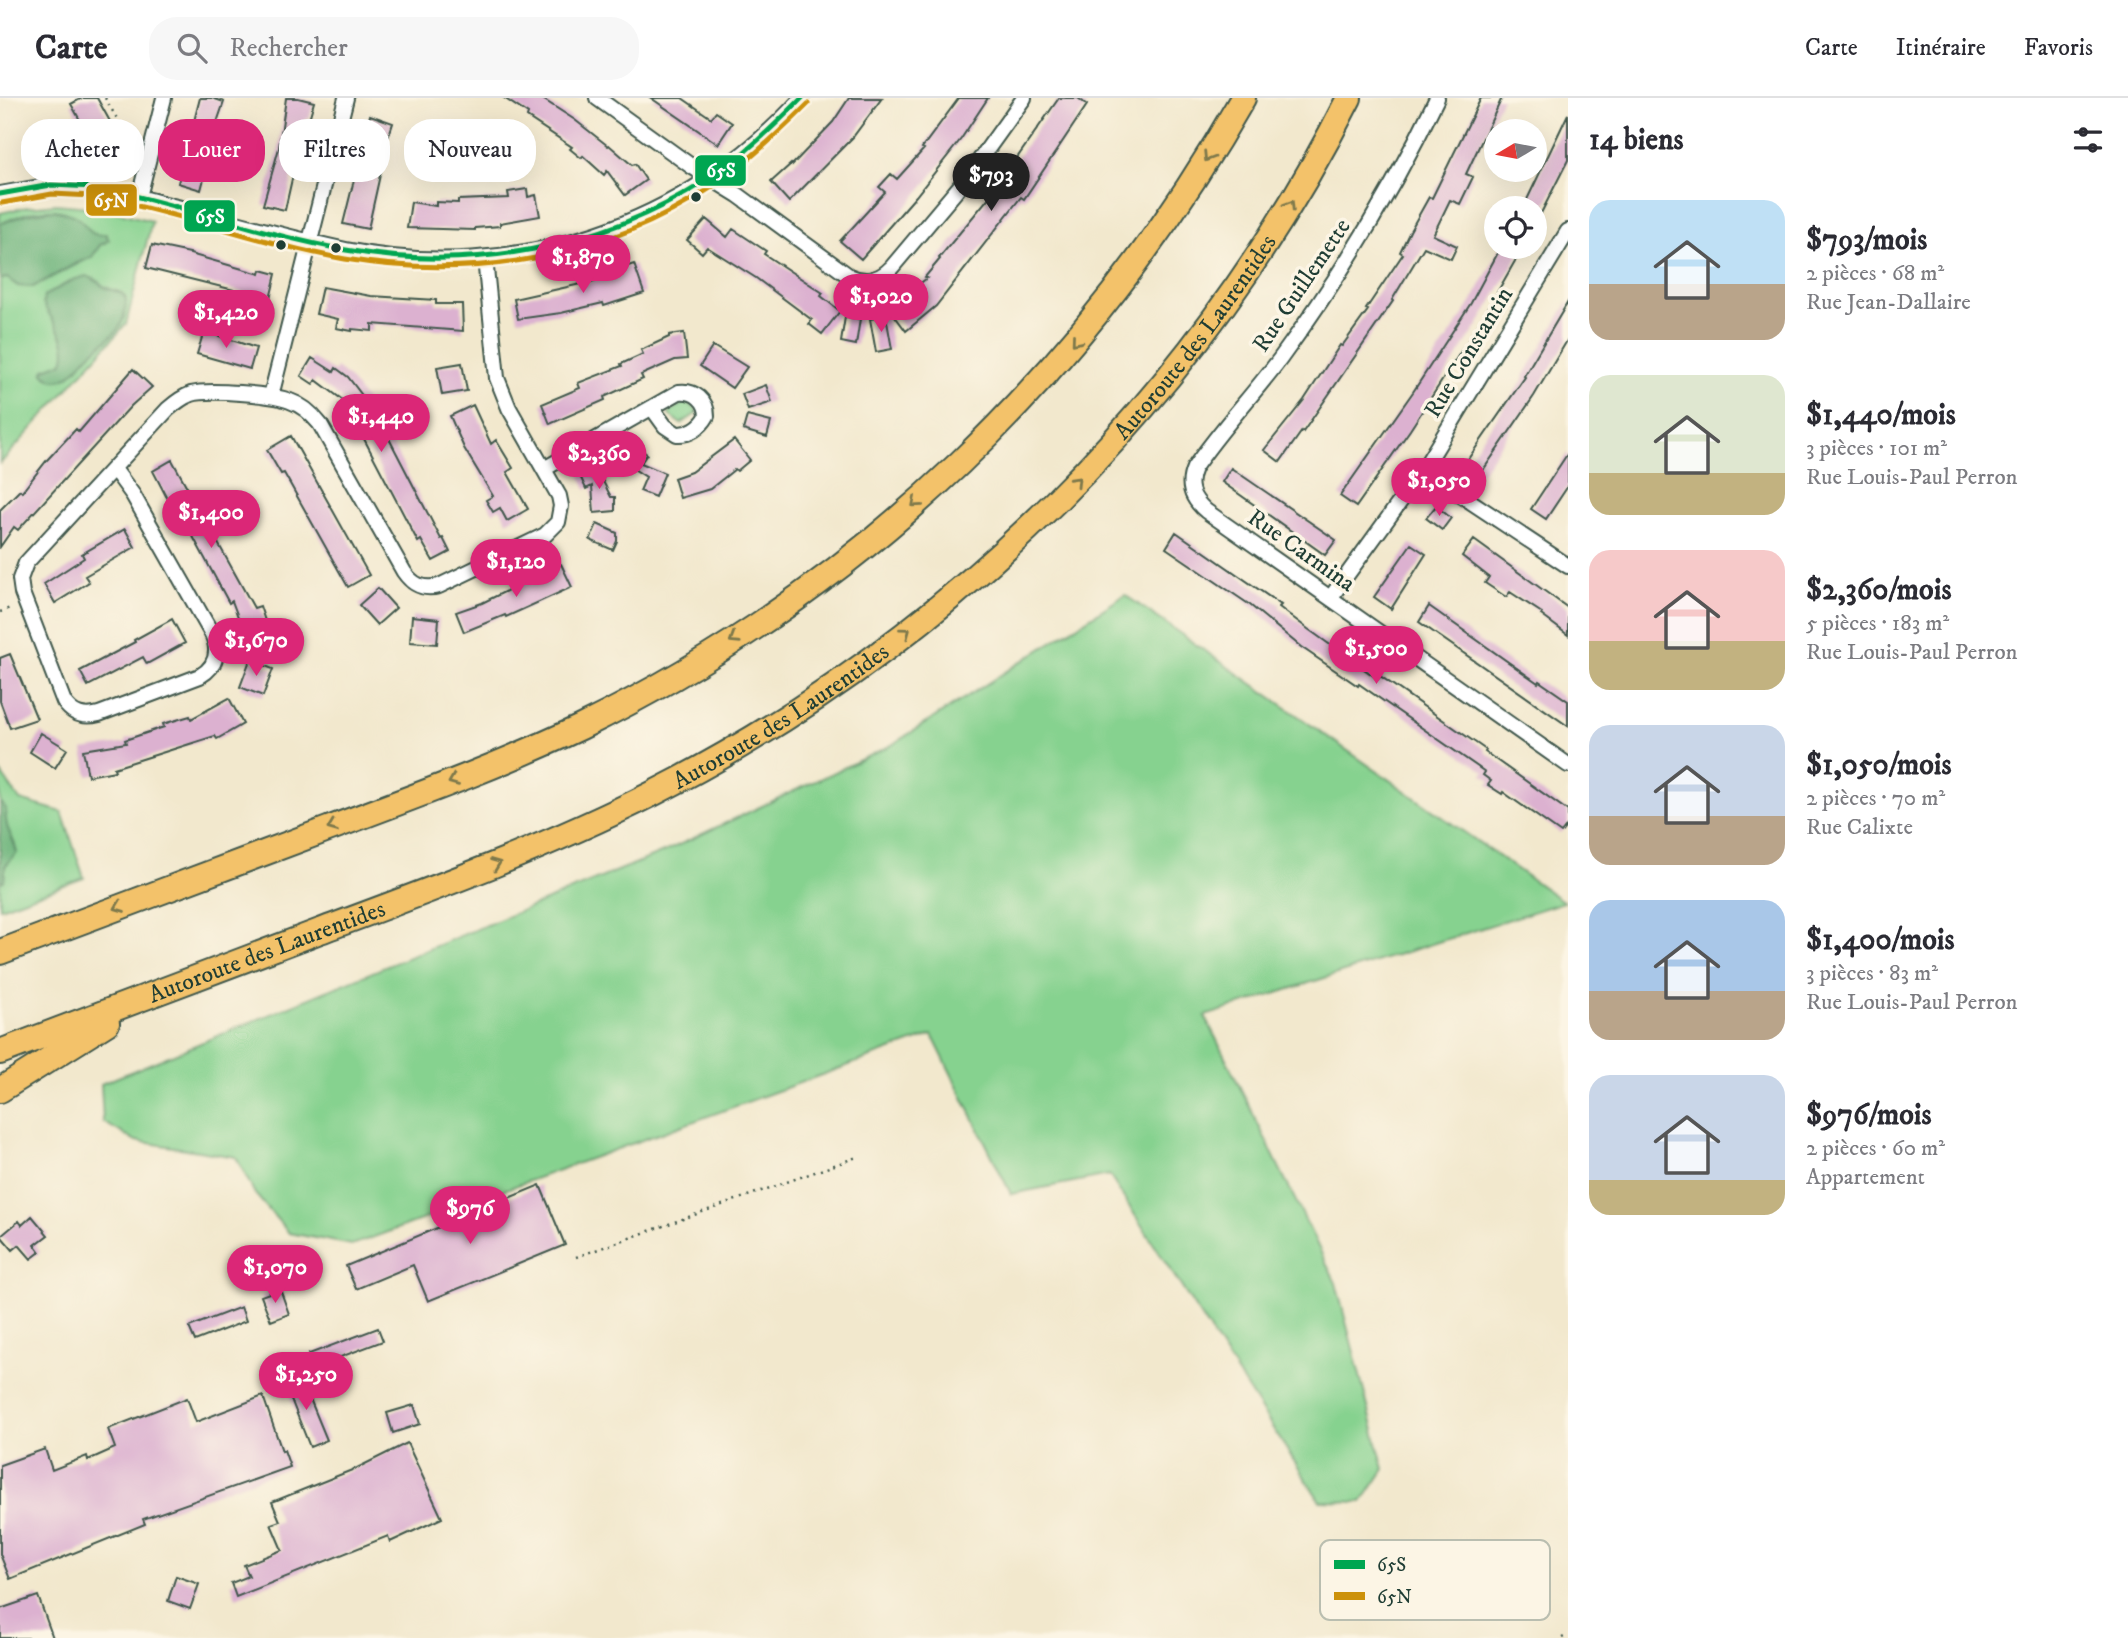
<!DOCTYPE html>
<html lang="fr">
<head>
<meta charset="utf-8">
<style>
  :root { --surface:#fff; --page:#f7f7f7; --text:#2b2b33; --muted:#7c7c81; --line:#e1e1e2; --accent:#db2777 }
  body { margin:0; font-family:"IM FELL DW Pica",serif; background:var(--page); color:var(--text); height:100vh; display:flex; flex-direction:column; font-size:26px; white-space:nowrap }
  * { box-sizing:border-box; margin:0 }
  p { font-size:23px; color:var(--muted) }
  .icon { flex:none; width:38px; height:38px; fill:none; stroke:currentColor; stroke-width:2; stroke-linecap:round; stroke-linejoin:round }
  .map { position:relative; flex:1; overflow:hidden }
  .drawer { display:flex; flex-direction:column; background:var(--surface); width:560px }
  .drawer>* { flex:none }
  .banner { position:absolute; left:21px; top:21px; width:665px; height:63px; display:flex; gap:14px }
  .needle { width:46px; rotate:260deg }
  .tools { position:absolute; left:1484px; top:21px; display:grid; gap:14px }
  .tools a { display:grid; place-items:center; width:63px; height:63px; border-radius:50%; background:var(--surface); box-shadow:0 7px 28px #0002; font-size:35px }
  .price { position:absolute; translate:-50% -60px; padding:0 16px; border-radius:24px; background:var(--accent); color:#fff; font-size:23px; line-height:46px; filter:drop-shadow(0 2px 4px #0008) }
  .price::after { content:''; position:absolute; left:50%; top:42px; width:21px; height:16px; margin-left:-10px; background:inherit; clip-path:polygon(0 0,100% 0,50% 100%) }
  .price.selected { background:#222; color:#fff }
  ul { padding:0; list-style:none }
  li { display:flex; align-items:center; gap:21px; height:175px; padding:0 21px }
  li span { display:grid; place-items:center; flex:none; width:196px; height:140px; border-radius:21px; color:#555 }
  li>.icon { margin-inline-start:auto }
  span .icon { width:84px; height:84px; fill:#fffc; stroke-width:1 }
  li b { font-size:30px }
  h2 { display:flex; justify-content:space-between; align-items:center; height:84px; padding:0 21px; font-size:30px }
  .tag { padding:0 24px; border-radius:28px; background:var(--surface); box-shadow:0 7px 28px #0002; font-size:24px; line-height:63px }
  .tag.selected { background:var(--accent); color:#fff }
  header { display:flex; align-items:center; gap:42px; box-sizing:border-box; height:98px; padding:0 35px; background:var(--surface); border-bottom:2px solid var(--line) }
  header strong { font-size:33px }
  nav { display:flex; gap:38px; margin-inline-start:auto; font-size:24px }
  .search { width:490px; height:63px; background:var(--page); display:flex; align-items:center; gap:18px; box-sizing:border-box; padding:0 24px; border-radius:28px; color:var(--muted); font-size:26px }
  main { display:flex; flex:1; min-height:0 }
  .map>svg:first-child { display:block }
</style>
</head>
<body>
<header>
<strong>Carte</strong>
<div class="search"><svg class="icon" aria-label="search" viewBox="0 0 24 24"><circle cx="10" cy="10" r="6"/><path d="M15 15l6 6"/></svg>Rechercher</div>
<nav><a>Carte</a><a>Itinéraire</a><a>Favoris</a></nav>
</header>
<main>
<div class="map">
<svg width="1568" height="1540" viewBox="0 0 1568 1540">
  <rect width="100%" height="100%" fill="#fcf5e5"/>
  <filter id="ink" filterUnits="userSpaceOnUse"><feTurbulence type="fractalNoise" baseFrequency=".0143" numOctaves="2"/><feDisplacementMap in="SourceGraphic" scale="14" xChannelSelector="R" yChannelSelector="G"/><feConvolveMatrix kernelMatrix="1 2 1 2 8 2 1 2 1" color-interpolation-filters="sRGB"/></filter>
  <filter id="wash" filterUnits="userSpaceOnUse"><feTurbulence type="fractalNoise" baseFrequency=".00686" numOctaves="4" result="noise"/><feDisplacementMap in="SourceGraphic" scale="28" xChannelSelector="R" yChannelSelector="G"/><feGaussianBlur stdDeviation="1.57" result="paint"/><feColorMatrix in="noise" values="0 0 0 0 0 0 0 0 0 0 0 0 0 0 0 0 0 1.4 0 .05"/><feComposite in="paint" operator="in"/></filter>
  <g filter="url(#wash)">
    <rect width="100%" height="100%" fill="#f2e8cd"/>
    <!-- green -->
    <path fill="#86d28f" stroke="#528862" stroke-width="2" fill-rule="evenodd" d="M56,106L101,110L152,123L126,226L0,366V181L7,180L18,188L33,189L86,162L98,152L100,147L105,145C100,138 93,138 87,133C82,127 78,121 71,117C50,105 20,116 0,126V115L27,109ZM94,180L105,189L122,195C118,208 116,224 110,237C107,245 96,250 90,256C77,268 68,289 47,279L45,271L63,264L66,255L65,247L44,198L73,182Z
      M685,304L696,311L697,315L681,326L669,317V314Z
      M1125,497L1564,804L1205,918L1336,1185L1384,1371L1362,1404L1320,1403L1109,1077L1011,1096L932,937L352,1147L289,1135L255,1096L236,1059L136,1043L103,1024L101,986L666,753L890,648Z
      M0,674L20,702L62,714L84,780L0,810V784L4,782L5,768L11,760L15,746L6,728V711L0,703Z"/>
    <!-- forest -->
    <path fill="#6cb47a" stroke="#467857" stroke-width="2" d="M53,112C61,114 71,115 77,119C89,128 88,140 106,136L109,142L100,147L92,159L75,166L33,189L18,188L7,180L0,181V126L26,116Z
      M86,178C95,180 98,186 106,190C115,194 121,192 126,201C126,210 125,219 120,228C113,239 101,246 91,255C79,266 62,296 43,275L45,271L63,264C71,242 52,224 43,205L44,198L73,182Z
      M0,703L6,711C4,732 13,737 17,755L5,768L4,783L0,784Z"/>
    <g id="blocks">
      <!-- building -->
      <path fill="#dcb1d0" d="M82,0H97L117,36L95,49L71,6Z
        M200,0H212L224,4L212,39H215L201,92L178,85Z
        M286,0H298L314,4L309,21L306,20L302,50L296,63L285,112L263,107L279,50Z
        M504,0H541L575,22L608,48L609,47L632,67L635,66L646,82L625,97L607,73L604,77L583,58L581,60L570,51L572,49L527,19L528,16Z
        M651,0H682L711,20L716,14L732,25L718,46Z
        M849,0H882L853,39L789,104L771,84L791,66L792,67L833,24Z
        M959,0H988L961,41L916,98L861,161L840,143L885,94L879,89L891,76L897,81L924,51L922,50Z
        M1059,0H1078L1087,7L1024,101L1021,99L936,208L906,233L889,210L927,180L925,179L940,161L939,160L991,97Z
        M1481,0H1502L1466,76L1473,79L1460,106L1450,102L1433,137L1457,148L1451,161L1424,149L1392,202L1393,203L1303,334L1302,333L1280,364L1264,352L1304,302L1340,247L1342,248L1368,212L1366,211L1403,156L1400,154L1410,133L1429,99L1432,100Z
        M1568,16V62L1535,127V110H1523Z
        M370,17L393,25L379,67L382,68L368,131L343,126Z
        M527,91L528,99L536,97L540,118L500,125V128L475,130V132L407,130L411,104L436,108V104L458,105V102L509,100L508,94Z
        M706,121L727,139L733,131L766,153L764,156L823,195L821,198L840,213L822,236L809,226L812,222L756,180L707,149L702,155L687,142Z
        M152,147L190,155V156L260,176L261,172L276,176L270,201L146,170Z
        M1501,149H1523L1482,221L1410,332L1356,409L1340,398L1413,294L1471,205Z
        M634,166L644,195L604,208L603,205L561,215L518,221L514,201L594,183L593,180Z
        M322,189L371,198L436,202V206H462L463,233L372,226V233L352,231V233L336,230L338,221L316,216Z
        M1568,204V241L1534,298L1481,375L1466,364L1525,279L1524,278Z
        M886,218L892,251L876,254L870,221Z
        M845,219L860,221L856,247L841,244Z
        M204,233L256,250L250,271L197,256Z
        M684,235L687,261L675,262L641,277L643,281L604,299L605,302L550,326L542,306L580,290L578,285L622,268L621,266L643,256L641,252L669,239V237Z
        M713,248L747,269L732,290L700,268Z
        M312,260L334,274L336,270L348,279L374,313L380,310L387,324L382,327L441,441L443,440L450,454L433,463L421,442L418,444L362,337L350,318L348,319L339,307L344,303L316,282L313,286L301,278Z
        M462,265L467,293L442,297L437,269Z
        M133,271L152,289L131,308L18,432L14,429L0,449V412L20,392L22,394L47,362L76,331L79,334Z
        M766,287L772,304L748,312L742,296Z
        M473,307L491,346L496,342L513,370L507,374L528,411L507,423L500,410L493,414L486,402L493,398L464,350L450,318Z
        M747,318L771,324L767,339L743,332Z
        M291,338L369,477L348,489L284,375L281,376L267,352Z
        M734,342L750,362L737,373L735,371L710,391L680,400L674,380L691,374Z
        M635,348L647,356L641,365L665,375L655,399L640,393L646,379L623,364Z
        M1568,355V388L1546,421L1531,411Z
        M590,358L611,399H615V413L594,415L592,388L586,391L580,378L591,373Z
        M172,362L254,510L260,508L269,535L247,543L232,503L229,505L189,431L166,398L153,373Z
        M1231,370L1336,442L1325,457L1222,384Z
        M1436,408L1451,420L1442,432L1426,420Z
        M597,426L617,435V443L613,452L590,442Z
        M125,431L135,449L85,478L89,484L55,505L44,486L84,460L82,456Z
        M1176,434L1281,507L1279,509L1308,531L1378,581L1380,578L1486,652L1485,654L1568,713V726L1561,735L1503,694L1502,696L1488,687L1491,683L1483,677L1485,674L1359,586L1358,588L1301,549L1250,507L1166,450Z
        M1474,442L1568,510V537L1541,517L1542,515L1510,494L1506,499L1485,485L1489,479L1462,458Z
        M1411,446L1426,456L1391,511L1374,499Z
        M561,466L572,489L506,519L505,517L464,534L456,514L482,505Z
        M378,490L396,510L377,527L359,507Z
        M1429,508L1538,585L1539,583L1568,603V628L1419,524Z
        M412,518L439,521L437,546L410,544Z
        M172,521L185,545L147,566L143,559L88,588L80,573L135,544L134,542Z
        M10,556L37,621L10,630L0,603V560Z
        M250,562L273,571L263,598L240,589Z
        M229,600L243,626L217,641L215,638L114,670L115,673L88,678L83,652L126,645L125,642L164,629L163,626L190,618L191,621Z
        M41,635L67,651L55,670L30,654Z
        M540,1087L565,1147L428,1203L413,1167L356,1191L346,1168Z
        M32,1118L48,1137L35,1147L40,1154L31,1161L19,1147L13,1152L1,1138L19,1123L22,1127Z
        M280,1191L289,1216L271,1223L261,1198Z
        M241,1209L246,1223L195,1243L189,1229Z
        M378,1230L383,1243L314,1269L309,1256Z
        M301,1279L327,1342L310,1349L285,1286Z
        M263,1298L282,1353L284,1352L290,1369L143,1421L145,1426L10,1481L0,1456V1367L45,1351L52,1372L87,1358L88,1362L115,1350L108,1331L187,1300L196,1324Z
        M414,1307L420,1326L393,1335L387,1315Z
        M407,1345L442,1420L390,1444L388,1438L236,1499L231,1485L249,1478L244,1467L282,1452L271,1426L280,1423L272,1404L357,1370Z
        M176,1478L199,1486L190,1511L168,1503Z
        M38,1498L53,1540H0V1511Z"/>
    </g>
  </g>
  <g filter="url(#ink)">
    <use href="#blocks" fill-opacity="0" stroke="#3f574b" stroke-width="2"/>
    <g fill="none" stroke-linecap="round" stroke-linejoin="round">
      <defs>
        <path id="street" d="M597,0L691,68L738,97L849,178C866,186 880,182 892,169L966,81L1024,0
          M1437,0C1393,92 1340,179 1280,261C1252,298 1220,332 1194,370C1186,388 1192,401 1206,413L1568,667
          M0,96L51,87L94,89C122,94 149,102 177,109C233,124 289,140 346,152C515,186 688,127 802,0
          M139,99L164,0
          M271,298L346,0
          M114,371L133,397L212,536C220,553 217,568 200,578L99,616C84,620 73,617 64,604L22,495L20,481L26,465L168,311C175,305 183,299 191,296C208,291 273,296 290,303C302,307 312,316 320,326L404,474C413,487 423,492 439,488L545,437L558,424L561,408L559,398L509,310L497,280L485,160
          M544,371L679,294C695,292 707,303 707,318C701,329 689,337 677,336L665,328L652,310
          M1423,372L1568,468
          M1331,499L1423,372L1568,133"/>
        <g id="highway">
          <path d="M0,854C109,813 219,772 328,731C413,699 499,668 581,629C865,490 1087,273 1243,0"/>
          <path id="s1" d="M0,954C107,914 213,873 320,833C433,791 545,750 652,696C949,545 1200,298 1349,0"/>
          <path d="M0,992L107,925"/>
        </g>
      </defs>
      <!-- street casing -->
      <use href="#street" stroke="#3f574b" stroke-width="18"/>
      <!-- highway casing -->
      <use href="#highway" stroke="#3f574b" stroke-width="28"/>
      <!-- path -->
      <path stroke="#3f574b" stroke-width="2.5" stroke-dasharray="2 5" stroke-linecap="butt" d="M105,0L119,24
        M0,514L13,509
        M576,1159L857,1059
        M1562,1540L1568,1537"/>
      <!-- street -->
      <use href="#street" stroke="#fff" stroke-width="14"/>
      <!-- highway -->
      <use href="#highway" stroke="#f3c26a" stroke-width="24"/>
      <defs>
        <path id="bus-1" d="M0,96L51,87L94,89C179,105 261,137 346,152C470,174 599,151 706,83C742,59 772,30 802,0"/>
        <path id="bus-2" d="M2,105L52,96L93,98C178,114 260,146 345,161C472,182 604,161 712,89C747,65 778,36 808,6"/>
      </defs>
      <!-- bus-1 casing -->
      <use href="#bus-1" stroke="#fcf5e5" stroke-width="10"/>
      <!-- bus-2 casing -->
      <use href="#bus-2" stroke="#fcf5e5" stroke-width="10"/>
      <!-- bus-1 -->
      <use href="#bus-1" stroke="#00a651" stroke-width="5"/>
      <!-- bus-2 -->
      <use href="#bus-2" stroke="#cc910a" stroke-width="5"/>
    </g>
    <!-- one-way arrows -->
    <defs><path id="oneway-chevron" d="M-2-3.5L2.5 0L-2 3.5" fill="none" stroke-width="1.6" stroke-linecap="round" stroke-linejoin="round" transform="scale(1.75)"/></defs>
    <g stroke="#7e794c">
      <use href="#oneway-chevron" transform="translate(1208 59) rotate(122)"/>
      <use href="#oneway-chevron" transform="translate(1290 107) rotate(-58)"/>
      <use href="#oneway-chevron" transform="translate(1076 243) rotate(130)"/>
      <use href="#oneway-chevron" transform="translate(1076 383) rotate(-46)"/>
      <use href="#oneway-chevron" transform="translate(916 405) rotate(139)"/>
      <use href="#oneway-chevron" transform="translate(906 534) rotate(-37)"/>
      <use href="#oneway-chevron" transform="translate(734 541) rotate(148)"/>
      <use href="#oneway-chevron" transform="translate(453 683) rotate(158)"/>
      <use href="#oneway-chevron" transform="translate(332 729) rotate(159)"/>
      <use href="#oneway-chevron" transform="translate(496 766) rotate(-21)"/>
      <use href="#oneway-chevron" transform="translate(119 809) rotate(159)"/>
    </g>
  </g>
  <!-- markers -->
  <g fill="#1f3d34" stroke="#fcf5e5" stroke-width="2.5">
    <circle cx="696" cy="99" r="6"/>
    <circle cx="281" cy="147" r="6"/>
    <circle cx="336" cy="150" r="6"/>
  </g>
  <g text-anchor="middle" stroke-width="7" stroke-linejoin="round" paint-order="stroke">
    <!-- street labels -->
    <g font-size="24" fill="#1f3d34" stroke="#fcf5e5">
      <text transform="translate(1301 187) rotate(-56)" y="8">Rue Guillemette</text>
      <text dy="8" stroke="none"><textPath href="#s1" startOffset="1418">Autoroute des Laurentides</textPath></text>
      <text transform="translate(1468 254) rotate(-59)" y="8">Rue Constantin</text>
      <text transform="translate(1302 452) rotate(35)" y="8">Rue Carmina</text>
      <text dy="8" stroke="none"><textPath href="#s1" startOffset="852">Autoroute des Laurentides</textPath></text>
      <text dy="8" stroke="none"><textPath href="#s1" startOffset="285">Autoroute des Laurentides</textPath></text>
    </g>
  </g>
  <!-- legend -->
  <rect x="1320" y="1442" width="230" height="80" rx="10" fill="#fcf5e5" stroke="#babeb0" stroke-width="2"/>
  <rect x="1334" y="1462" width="31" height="9" fill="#00a651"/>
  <rect x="1334" y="1494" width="31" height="8" fill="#cc910a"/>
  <g font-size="19" fill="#1f3d34">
    <text x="1377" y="1473">65S</text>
    <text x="1377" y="1505">65N</text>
  </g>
  <g stroke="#fcf5e5" stroke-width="2.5">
    <rect x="694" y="56" width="53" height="33" rx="7" fill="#00a651"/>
    <rect x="85" y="85" width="53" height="34" rx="7" fill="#cc910a"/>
    <rect x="183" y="101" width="53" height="34" rx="7" fill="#00a651"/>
  </g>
  <g font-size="19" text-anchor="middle" font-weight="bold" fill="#fff">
    <text x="721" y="79">65S</text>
    <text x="111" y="109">65N</text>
    <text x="210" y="125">65S</text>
  </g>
</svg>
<div class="tools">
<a><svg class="needle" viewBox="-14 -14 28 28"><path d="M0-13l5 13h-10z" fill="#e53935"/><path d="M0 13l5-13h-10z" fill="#7c7c81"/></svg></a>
<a><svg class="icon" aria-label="locate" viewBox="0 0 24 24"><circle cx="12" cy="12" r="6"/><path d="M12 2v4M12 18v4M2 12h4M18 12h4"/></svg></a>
</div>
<b class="price selected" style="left:991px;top:115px">$793</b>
<b class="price" style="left:583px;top:197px">$1,870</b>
<b class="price" style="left:881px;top:236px">$1,020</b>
<b class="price" style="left:226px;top:252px">$1,420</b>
<b class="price" style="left:381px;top:356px">$1,440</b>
<b class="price" style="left:599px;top:393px">$2,360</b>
<b class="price" style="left:1439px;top:420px">$1,050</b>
<b class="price" style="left:211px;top:452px">$1,400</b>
<b class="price" style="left:516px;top:501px">$1,120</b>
<b class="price" style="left:256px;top:580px">$1,670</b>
<b class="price" style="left:1376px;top:588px">$1,500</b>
<b class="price" style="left:470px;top:1148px">$976</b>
<b class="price" style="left:275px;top:1207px">$1,070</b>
<b class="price" style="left:306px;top:1314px">$1,250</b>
<div class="banner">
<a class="tag">Acheter</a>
<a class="tag selected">Louer</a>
<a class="tag">Filtres</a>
<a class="tag">Nouveau</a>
</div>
</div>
<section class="drawer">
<h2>14 biens<svg class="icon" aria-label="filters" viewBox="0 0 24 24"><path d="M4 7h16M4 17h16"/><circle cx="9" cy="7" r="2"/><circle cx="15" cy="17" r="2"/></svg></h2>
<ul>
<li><span style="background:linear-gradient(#bfe0f5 60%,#b9a48a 0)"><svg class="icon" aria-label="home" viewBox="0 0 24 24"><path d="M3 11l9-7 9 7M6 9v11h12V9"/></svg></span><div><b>$793/mois</b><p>2 pièces · 68 m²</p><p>Rue Jean-Dallaire</p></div></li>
<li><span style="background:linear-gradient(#dfe7d0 70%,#c2b280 0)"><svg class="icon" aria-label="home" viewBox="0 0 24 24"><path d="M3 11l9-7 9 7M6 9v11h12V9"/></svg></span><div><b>$1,440/mois</b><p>3 pièces · 101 m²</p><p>Rue Louis-Paul Perron</p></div></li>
<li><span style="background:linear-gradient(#f6c9c9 65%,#c2b280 0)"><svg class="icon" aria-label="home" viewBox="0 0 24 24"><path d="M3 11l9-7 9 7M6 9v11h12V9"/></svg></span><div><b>$2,360/mois</b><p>5 pièces · 183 m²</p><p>Rue Louis-Paul Perron</p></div></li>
<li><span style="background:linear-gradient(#c9d6e8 65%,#b9a48a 0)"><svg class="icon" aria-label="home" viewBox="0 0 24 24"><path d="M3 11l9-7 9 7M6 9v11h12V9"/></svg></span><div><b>$1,050/mois</b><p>2 pièces · 70 m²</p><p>Rue Calixte</p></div></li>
<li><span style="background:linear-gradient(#a9c7e8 65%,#b9a48a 0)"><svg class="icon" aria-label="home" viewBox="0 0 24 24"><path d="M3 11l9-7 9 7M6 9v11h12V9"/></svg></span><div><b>$1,400/mois</b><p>3 pièces · 83 m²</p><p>Rue Louis-Paul Perron</p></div></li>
<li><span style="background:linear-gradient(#c9d6e8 75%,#c2b280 0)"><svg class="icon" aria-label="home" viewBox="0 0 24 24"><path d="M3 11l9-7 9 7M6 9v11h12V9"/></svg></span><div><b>$976/mois</b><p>2 pièces · 60 m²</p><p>Appartement</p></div></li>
</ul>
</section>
</main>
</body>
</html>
